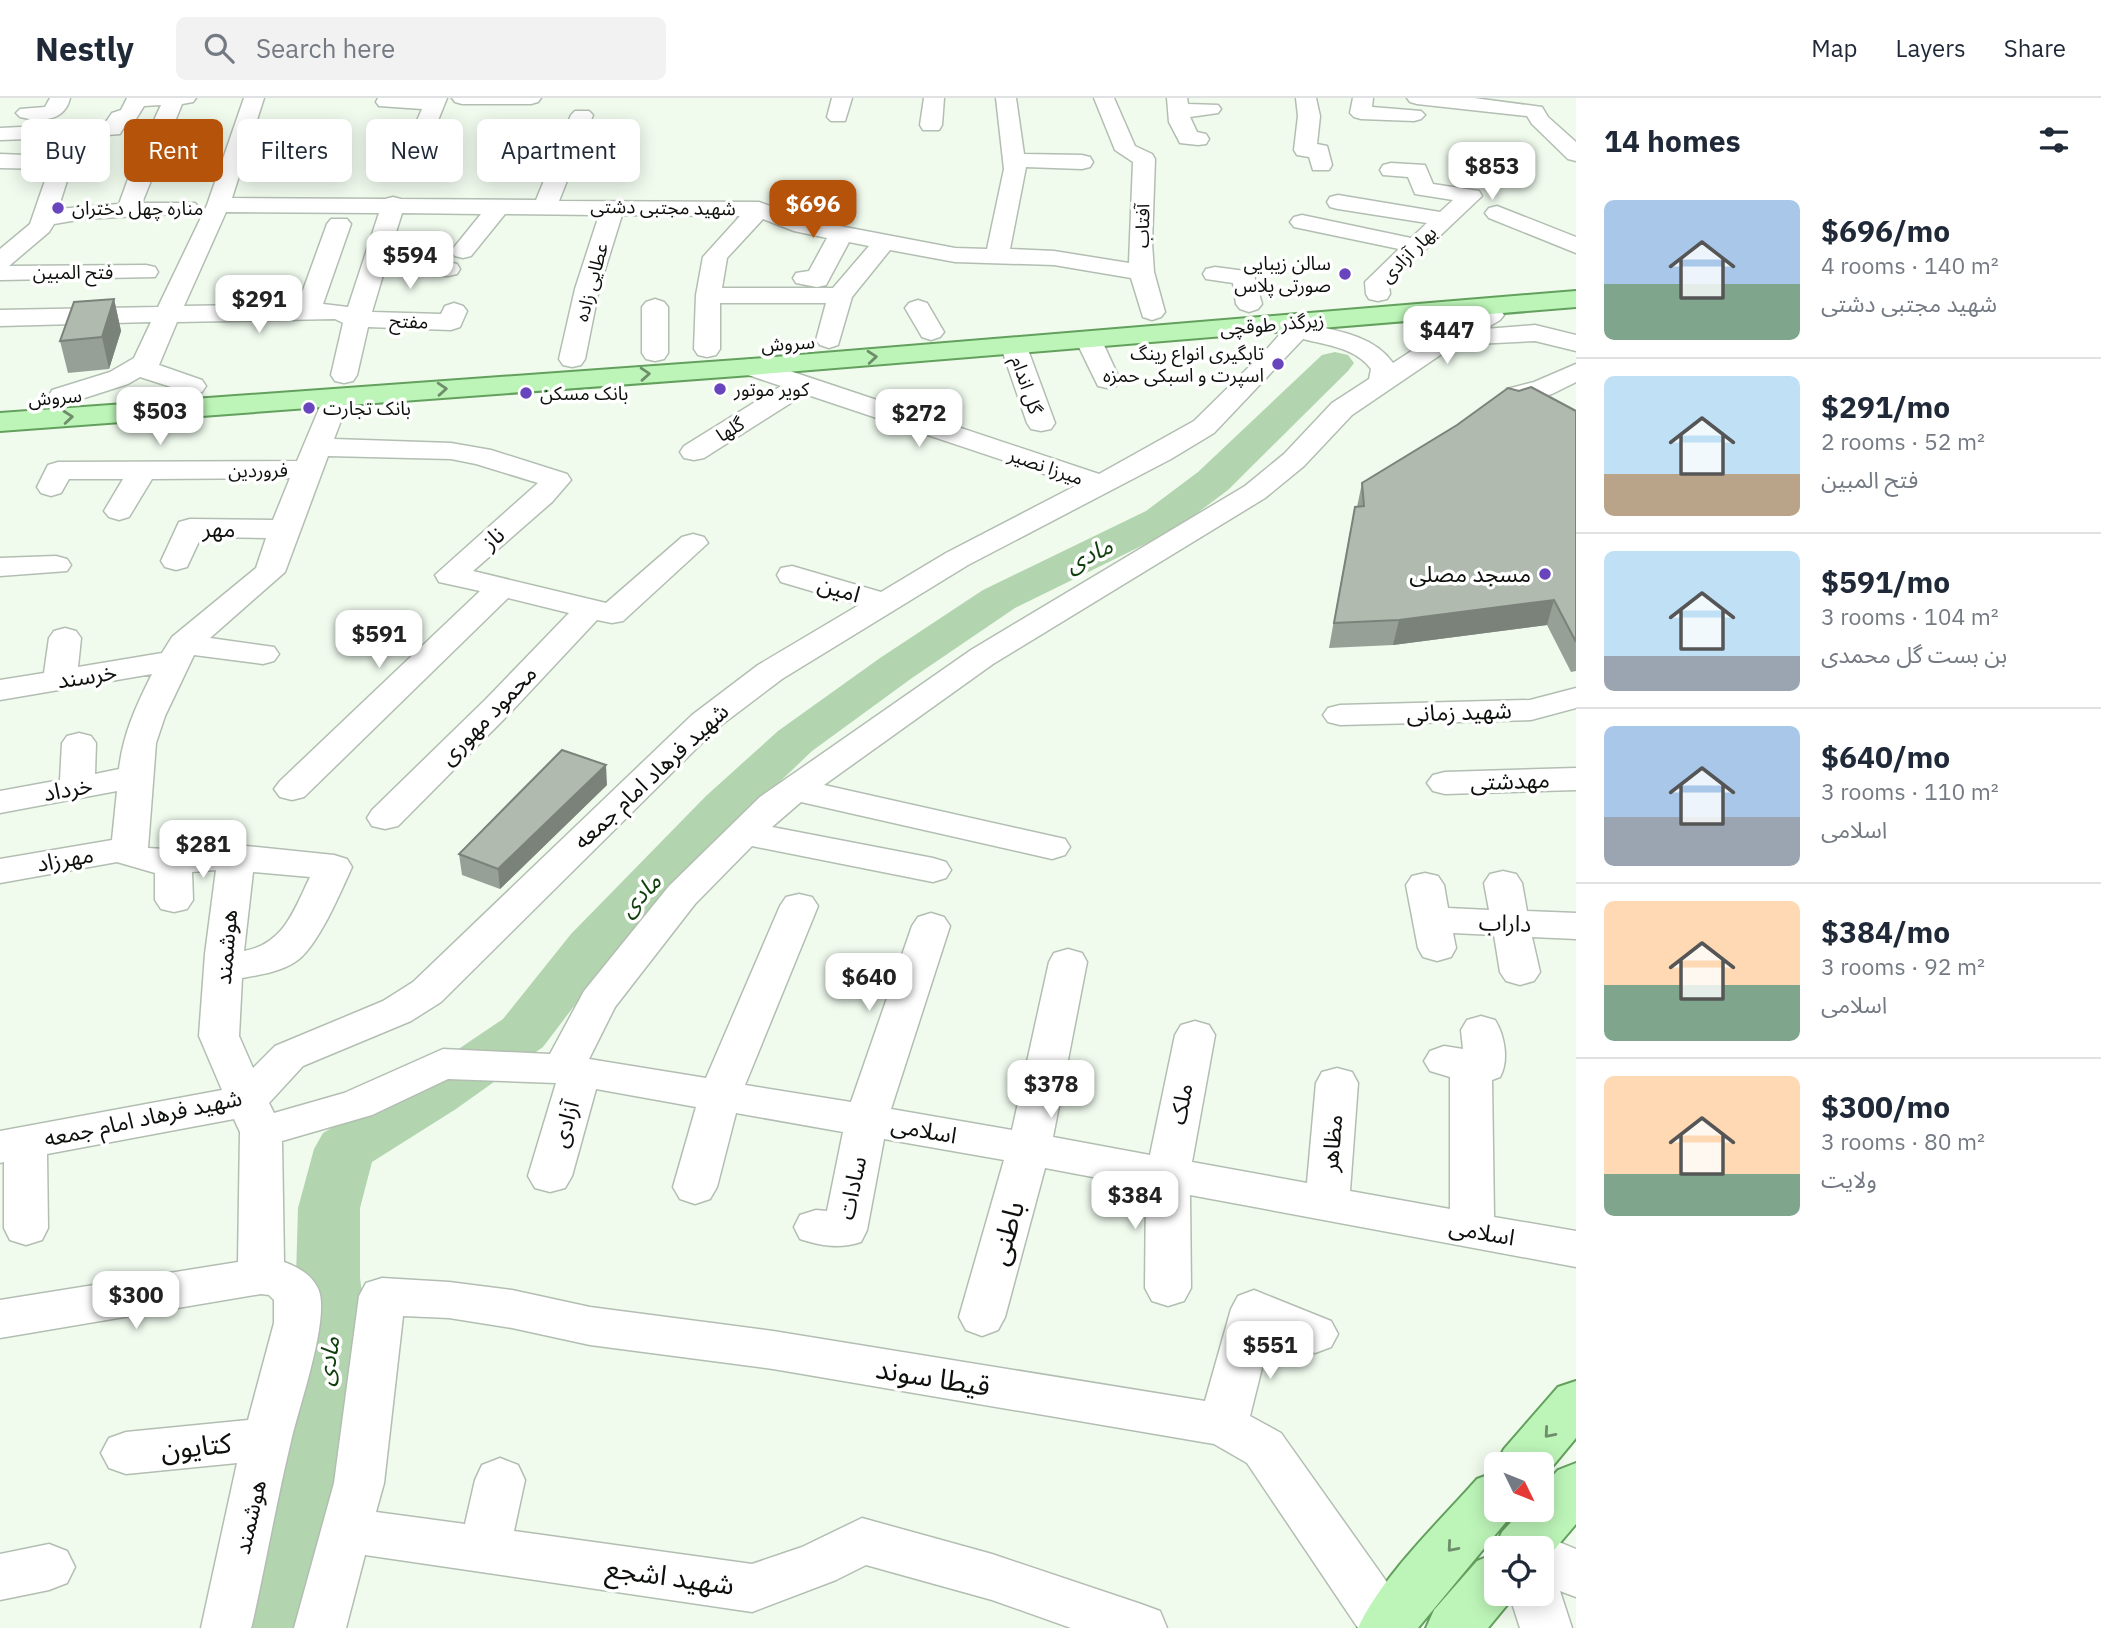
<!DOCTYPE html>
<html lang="en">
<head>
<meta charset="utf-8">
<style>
  :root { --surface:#fff; --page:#f2f2f3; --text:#1f2937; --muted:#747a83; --line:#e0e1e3; --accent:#b45309 }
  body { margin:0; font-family:"IBM Plex Sans","Noto Sans Arabic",sans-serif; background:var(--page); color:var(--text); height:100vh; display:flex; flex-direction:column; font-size:26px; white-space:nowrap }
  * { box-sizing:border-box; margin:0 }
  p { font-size:23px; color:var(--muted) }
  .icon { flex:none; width:38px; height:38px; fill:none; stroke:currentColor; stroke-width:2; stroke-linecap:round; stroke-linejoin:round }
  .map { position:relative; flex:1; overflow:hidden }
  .details { display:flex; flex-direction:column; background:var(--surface); width:525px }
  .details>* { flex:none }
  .top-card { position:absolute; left:21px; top:21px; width:665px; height:63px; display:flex; gap:14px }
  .needle { width:46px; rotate:133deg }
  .buttons { position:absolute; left:1484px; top:1354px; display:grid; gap:14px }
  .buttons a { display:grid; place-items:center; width:70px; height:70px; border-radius:10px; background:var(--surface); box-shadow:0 4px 18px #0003; font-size:35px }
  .price { position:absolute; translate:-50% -60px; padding:0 16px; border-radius:14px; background:#fff; color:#222; font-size:23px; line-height:46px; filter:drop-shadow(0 2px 4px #0008) }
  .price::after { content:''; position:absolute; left:50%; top:42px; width:21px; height:16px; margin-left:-10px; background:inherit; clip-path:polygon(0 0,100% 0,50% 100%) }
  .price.selected { background:var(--accent); color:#fff }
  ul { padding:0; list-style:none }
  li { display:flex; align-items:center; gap:21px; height:175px; padding:0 28px }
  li+li { border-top:2px solid var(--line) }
  li span { display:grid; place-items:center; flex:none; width:196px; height:140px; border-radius:10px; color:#555 }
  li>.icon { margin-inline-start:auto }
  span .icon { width:84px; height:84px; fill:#fffc; stroke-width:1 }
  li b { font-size:30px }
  h2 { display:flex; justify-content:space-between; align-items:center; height:84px; padding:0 28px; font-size:30px }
  .pill { padding:0 24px; border-radius:10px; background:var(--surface); box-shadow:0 4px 18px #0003; font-size:24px; line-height:63px }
  .pill.selected { background:var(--accent); color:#fff }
  header { display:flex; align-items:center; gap:42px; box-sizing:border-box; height:98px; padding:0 35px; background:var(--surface); border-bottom:2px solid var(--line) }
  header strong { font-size:33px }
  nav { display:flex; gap:38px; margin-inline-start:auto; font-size:24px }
  .search { width:490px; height:63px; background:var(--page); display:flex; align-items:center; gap:18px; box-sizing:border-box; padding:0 24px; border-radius:10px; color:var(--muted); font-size:26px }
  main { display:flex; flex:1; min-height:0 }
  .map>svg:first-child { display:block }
</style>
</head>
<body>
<header>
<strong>Nestly</strong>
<div class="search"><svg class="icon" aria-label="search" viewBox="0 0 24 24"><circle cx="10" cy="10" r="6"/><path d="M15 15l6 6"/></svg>Search here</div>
<nav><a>Map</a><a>Layers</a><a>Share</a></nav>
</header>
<main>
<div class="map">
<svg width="1576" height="1530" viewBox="0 0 1576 1530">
  <rect width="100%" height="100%" fill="#f0fbee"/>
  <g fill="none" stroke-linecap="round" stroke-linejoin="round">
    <!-- river -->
    <path fill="#b2d4ae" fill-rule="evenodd" d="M1335,254L1348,257L1354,265L1348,273L1228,392L1176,431L1015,510L912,580L812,653L742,720L609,862L543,949L456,1011L372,1064L360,1110V1180L367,1234L316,1530H240L301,1234L296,1180L298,1110L314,1051L323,1035L414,981L503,921L571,836L706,698L778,633L880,560L983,492L1146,413L1198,374L1322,257Z"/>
    <defs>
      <path id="minor" d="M50,0H70C65,24 39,24 20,19L16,15L20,11L45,9Z
        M127,0H196L193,4L182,6L142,105H195L199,110L195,115L83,121L54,126L49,134L9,168L146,167L155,169L158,174L155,179L0,182V151L30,126L49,71L0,70V56L53,58L59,40L0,42V30L105,25L112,15L121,12ZM161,7L132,70L119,106L58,111L81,39L120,36L127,24L136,21L144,8Z
        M244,0H264L232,100L385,101L393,99L401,101L536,102L571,17L575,13H589L593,17L559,103L759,104L808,122L955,150L987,151L1004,71L996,0H1016L1024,56L1082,57L1090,59L1093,64L1090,69L1082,71L1026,69L1010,151L1054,153L1129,165L1133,64L1115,52L1094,0H1114L1135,48L1152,56L1155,61L1152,145L1154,174L1165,214L1161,219L1152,222L1143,219L1131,180L1054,167L955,164L890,152L852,199L838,247L829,250L820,247L816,242L826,205H720V251L716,257L707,259L698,257L694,251L696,197L703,159L740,118L622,117L599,191L585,261L581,267L572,269L563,267L559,261L575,191L599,117L505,116L471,158L463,160L455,158L451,153L481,116L402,115L387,163L448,164L457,166L460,171L457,176L448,178L383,177L372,214L441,216L445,208L454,205L463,208L467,213L460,229L451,232L368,229L357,277L353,283L344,285L335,283L331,277L343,225L335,221L177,224L159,267L202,282L206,288L202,294L193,296L140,279L128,286L72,304L62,306L52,304L49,298L52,292L110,274L134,260L151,224L0,228V212L158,209L207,107ZM226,114L379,115L348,209L323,206L351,126L347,121H331L327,126L298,206L184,208ZM763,121L794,133L827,140L809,173L796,175L793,180L796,185L817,189L826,187L849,144L869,148L833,190H722L727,160Z
        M378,0H447L435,30L450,32L453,37L450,42L442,43L414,41L411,36L422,11L379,8L376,4Z
        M452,0H541L538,4L531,6H462L455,4Z
        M832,0H852L845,23H831L827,19Z
        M924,0H944L942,27L939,32H923L920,27Z
        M1167,0H1187L1188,6L1218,7L1221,11L1218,15L1190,19L1197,34L1206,36L1209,41L1206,46L1198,47L1180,45L1169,24Z
        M1296,0H1316L1320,18L1317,46L1327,48L1332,67L1329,72H1313L1309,59L1297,57L1294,52L1298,18Z
        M1353,0H1373L1372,9L1421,13L1425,17L1421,21L1414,23L1361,21L1354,19L1350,15Z
        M1407,0H1474L1542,9L1548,19L1576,44V63L1568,61L1532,26L1527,18L1417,6L1410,4Z
        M1391,65L1425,67L1433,86L1479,93L1482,98L1389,186L1390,196L1387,201L1378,203L1369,201L1366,196L1365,184L1399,151L1294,129L1290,124L1294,119L1302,117L1411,140L1427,125L1338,111L1330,109L1327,104L1330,99L1338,97L1440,114L1453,102L1415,96L1408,79L1383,77L1380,72L1383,67Z
        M1497,108L1576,139V155L1489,120L1485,115L1489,110Z
        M1215,169L1253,174L1262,206L1258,211L1249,214L1240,211L1236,206L1233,185L1206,181L1203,176L1206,171Z
        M655,201L664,204L668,209V255L664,261L655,263L646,261L642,255V209L646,204Z
        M918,202L927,205L944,234L940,239L931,242L922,239L905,210L909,205Z
        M1491,209L1500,212L1504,217L1500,222L1485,231L1535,227L1576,237V253L1535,243L1455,247L1352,317L1304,368L1265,400L993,566L824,687L1065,741L1070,749L1065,757L1052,761L801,704L772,729L933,760L946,764L951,772L946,780L933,784L752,748L695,806L615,909L589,961L706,980L780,808L786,799L799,796L812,799L818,808L745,987L851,1004L912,828L918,819L931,815L944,819L950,828L891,1011L1012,1032L1049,864L1054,855L1068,851L1082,855L1087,864L1053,1039L1150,1057L1175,937L1181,927L1195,923L1209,927L1215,937L1192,1064L1307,1085L1316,985L1322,974L1337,970L1352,974L1358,985L1350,1093L1450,1111V979L1430,973L1424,963L1430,953L1444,948L1463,951L1461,932L1467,922L1481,918L1495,922C1505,938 1509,963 1500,979L1492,982L1494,1119L1576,1133V1169L1190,1097L1191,1190L1184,1203L1168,1208L1152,1203L1145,1190L1146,1089L1045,1070L1005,1219L998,1232L982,1238L966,1232L959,1219L1004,1062L884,1041L867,1132L861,1144C840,1151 821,1148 800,1141L794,1129L800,1117L816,1112L827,1113L843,1034L736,1015L717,1089L710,1101L695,1106L680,1101L673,1089L696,1009L596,991L572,1078L565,1090L550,1094L535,1090L528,1078L556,985L448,981L372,1017L282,1043L284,1164C298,1169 313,1177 319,1193C329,1222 300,1306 292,1339C277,1401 266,1464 252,1527L251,1530H201L237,1365L126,1376L109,1370L101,1355L109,1340L126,1334L248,1322L274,1225V1202L269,1197L261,1196L0,1240V1202L238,1164L240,1034L234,1021L47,1056L48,1130L42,1142L26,1147L10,1142L4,1130V1064L0,1065V1033L222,992L199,938L205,856L216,772L192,774L193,802L187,811L174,814L161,811L155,802V775L117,764L0,785V761L112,742L117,693L0,715V693L60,682L62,645L67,638L79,635L91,638L96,645L95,676L119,671C123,636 136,608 152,576L0,602V582L44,575L49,540L54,533L65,530L76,533L81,540L78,569L162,555L172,539L256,470L266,440L201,439L187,469L176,472L165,469L161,463L179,424L190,421L273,422L290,380L152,381L129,419L119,422L109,419L104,413L123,381H69L61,395L51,398L41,395L37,389L48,367L58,364L297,363L324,299L327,293L337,291L347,293L350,299L334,341L451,345L491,352L567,376L571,382L552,404L473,473L606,505L682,439L693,436L704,439L708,445L623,523L612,525L597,522L510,615L398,728L385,731L372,728L367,720L372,712L486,601L569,515L508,500L304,699L292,702L280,699L274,691L280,683L480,493L439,484L435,477L538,385L476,366L451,361L328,358L285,474L210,540L274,549L279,556L274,563L263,566L194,557L165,618L156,645L148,750L181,752L236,747L334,757L347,761L352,769C341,793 317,851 295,864C280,874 259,877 242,880L239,938L253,970L275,948L383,903L413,884L692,617L758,567L859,507L781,484L777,477L781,470L792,468L881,494L946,455L1077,387L805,296L704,360L694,362L684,360L680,354L684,348L781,288L742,275L738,269L742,263L751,261L760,263L1099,376L1194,323L1267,251L1288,227L1297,224C1330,232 1372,235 1393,265L1436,237ZM1303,241C1327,247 1356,250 1371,271L1369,281L1332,305L1284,356L1245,388L971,552L760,699L669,788L584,893L550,956L443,951L344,995L274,1015L269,1005L303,968L411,923L441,904L716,631L782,581L968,467L1171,361L1214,335ZM253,774L310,779C294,812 284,846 244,853Z
        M1090,237L1099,240L1103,245L1120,282L1116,288L1107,290L1098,288L1077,245L1081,240Z
        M1014,241L1023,244L1027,249L1055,325L1051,331L1041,333L1031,331L1027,325L1001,249L1005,244Z
        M1576,266V284L1552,296L1528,302L1523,311L1513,313L1503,311L1499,305L1507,291L1534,284Z
        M56,458L67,461L71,467L67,473L0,478V460Z
        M1576,590V610L1531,622L1340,627L1328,624L1323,617L1328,610L1340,607L1530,602Z
        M1576,670V692L1445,696L1433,693L1427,685L1433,677L1445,674Z
        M1503,773L1516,776L1522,785L1527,813L1576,815V841L1532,839L1540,874L1534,883L1520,887L1506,883L1500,874L1494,837L1453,835L1456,850L1451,859L1437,863L1423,859L1418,850L1406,787L1412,778L1425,775L1438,778L1444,787L1448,810L1489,812L1484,785L1490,776Z
        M382,1180L449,1184L512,1192L590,1209L773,1233L1205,1303L1231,1211L1238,1198L1254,1192L1331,1223L1338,1236L1331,1249L1315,1255L1270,1238L1250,1318L1281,1335L1406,1511L1413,1528L1358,1530L1247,1365L1214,1346L773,1271L590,1247L512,1230L449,1220L403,1218L384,1385L376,1414L465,1426L475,1382L482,1367L500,1360L518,1367L525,1382L514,1433L752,1466L802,1449L862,1420L992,1456L1141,1506L1160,1513L1167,1530H1071L992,1502L866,1467L836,1482L752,1514L365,1457L346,1530H294L334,1385L359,1198L366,1185Z
        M1542,1437L1576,1451V1499L1560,1493L1572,1530H1520L1509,1496H1542V1451H1521L1524,1444Z
        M49,1446L67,1453L75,1469L67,1485L49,1492L0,1502V1456Z"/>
      <path id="major" d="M1576,193V209L751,277L0,333V315L751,261Z
        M1576,1283V1340L1542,1381V1367H1496L1504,1351L1558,1289Z
        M1576,1365V1426L1542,1466V1451H1496V1455L1494,1451L1502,1434L1522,1412H1542V1390L1558,1372Z
        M1496,1374V1412L1515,1413L1418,1530H1358C1382,1478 1439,1424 1477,1381Z
        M1496,1455V1496H1516L1488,1530H1426L1434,1512L1477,1463Z"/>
    </defs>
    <!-- minor casing -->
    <use href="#minor" stroke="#b3beb2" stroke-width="3"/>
    <!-- major casing -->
    <use href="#major" stroke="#63a05d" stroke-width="4"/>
    <!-- minor -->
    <use href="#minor" fill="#fff" fill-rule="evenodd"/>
    <!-- major -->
    <use href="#major" fill="#bdf5b8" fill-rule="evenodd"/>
  </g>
  <!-- wall -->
  <path fill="#97a096" d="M114,201L121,233L109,271L68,275L60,243Z
    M1576,313V573L1571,574L1547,527L1393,547L1329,550L1350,433L1357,409L1362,385Z
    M607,687L500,791L462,777L459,756Z"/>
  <!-- shaded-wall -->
  <path fill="#7b827a" d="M114,201L121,233L109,271L102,239Z
    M1554,502L1547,527L1393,547L1399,522Z
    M606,667L607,687L500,791L498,771Z"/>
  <!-- building -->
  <path fill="#b0baae" stroke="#7b827a" stroke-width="2" d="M114,201L102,239L60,243L74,204Z
    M1531,289L1576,313V544L1554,502L1399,522L1334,525L1355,409L1364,408L1362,385L1457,327L1508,290L1519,293Z
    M562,652L606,667L498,771L459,756Z"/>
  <!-- one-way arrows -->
  <defs><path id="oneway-chevron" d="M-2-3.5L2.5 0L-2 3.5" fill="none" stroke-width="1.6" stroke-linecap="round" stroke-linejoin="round" transform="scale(1.75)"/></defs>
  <g stroke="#6e8e6b">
    <use href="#oneway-chevron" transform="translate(872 259) rotate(-5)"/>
    <use href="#oneway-chevron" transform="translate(645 276) rotate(-4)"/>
    <use href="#oneway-chevron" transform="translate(442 291) rotate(-4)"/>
    <use href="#oneway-chevron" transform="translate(68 319) rotate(-5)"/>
    <use href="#oneway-chevron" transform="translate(1549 1335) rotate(131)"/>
    <use href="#oneway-chevron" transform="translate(1452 1449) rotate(131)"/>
  </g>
  <!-- markers -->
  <g fill="#6844bd" stroke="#fff" stroke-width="2.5">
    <circle cx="58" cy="110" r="7"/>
    <circle cx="1345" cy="176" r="7"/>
    <circle cx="1278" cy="266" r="7"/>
    <circle cx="720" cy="291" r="7"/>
    <circle cx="526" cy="295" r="7"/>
    <circle cx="309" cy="310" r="7"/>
    <circle cx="1545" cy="476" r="7"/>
  </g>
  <g text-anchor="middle" stroke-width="7" stroke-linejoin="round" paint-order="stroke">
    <!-- far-street labels -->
    <g font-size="19" fill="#0d100c" stroke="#fff">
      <text transform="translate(663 109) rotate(1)" y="7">شهید مجتبی دشتی</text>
      <text transform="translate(1142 128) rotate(-89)" y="7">آفتاب</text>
      <text transform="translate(1408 156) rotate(-45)" y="7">بهار آزادی</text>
      <text x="73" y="181">فتح المبین</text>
      <text transform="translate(591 184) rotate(-75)" y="7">عطایی زاده</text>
      <text transform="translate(409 223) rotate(2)" y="7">مفتح</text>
      <text transform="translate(1272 226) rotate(-5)" y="7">زیرگذر طوقچی</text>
      <text transform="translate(788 245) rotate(-4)" y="7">سروش</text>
      <text transform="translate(1027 287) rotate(71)" y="7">گل اندام</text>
      <text transform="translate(55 299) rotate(-5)" y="7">سروش</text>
      <text transform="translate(730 331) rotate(-32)" y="7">گلها</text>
      <text transform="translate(1046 368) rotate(19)" y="7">میرزا نصیر</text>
      <text transform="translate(258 372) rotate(-1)" y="7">فروردین</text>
    </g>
    <!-- far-poi labels -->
    <g font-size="19" fill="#0d100c" stroke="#fff" text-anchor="start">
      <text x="72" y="117">مناره چهل دختران</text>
      <text x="1331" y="172" text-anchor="end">سالن زیبایی<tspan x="1331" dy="22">صورتی پلاس</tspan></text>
      <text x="1264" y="262" text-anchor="end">تابگیری انواع رینگ<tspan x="1264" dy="22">اسپرت و اسبکی حمزه</tspan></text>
      <text x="734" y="298">کویر موتور</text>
      <text x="540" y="302">بانک مسکن</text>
      <text x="323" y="317">بانک تجارت</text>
    </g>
    <!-- street labels -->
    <g font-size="23" fill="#0d100c" stroke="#fff">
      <text transform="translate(219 431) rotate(1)" y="8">مهر</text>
      <text transform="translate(493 440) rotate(-40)" y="8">ناز</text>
      <text transform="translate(839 491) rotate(17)" y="8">امین</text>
      <text transform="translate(87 578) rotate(-9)" y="8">خرسند</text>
      <text transform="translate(1459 614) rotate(-2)" y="8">شهید زمانی</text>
      <text transform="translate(488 617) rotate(-46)" y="8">محمود مهوری</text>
      <text transform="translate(651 678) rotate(-43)" y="8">شهید فرهاد امام جمعه</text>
      <text transform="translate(1510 683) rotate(-2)" y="8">مهدشتی</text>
      <text transform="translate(68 691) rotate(-10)" y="8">خرداد</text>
      <text transform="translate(65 761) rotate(-10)" y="8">مهرزاد</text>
      <text transform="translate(1505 825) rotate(2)" y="8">داراب</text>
      <text transform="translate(226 849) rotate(-85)" y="8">هوشمند</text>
      <text transform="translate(1181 1006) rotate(-79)" y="8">ملک</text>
      <text transform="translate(143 1020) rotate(-12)" y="8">شهید فرهاد امام جمعه</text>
      <text transform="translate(565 1026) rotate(-74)" y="8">آزادی</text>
      <text transform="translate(924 1032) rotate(10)" y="8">اسلامی</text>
      <text transform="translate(1332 1045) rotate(-85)" y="8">مظاهر</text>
      <text transform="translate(852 1090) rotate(-78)" y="8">سادات</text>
      <text transform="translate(1482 1134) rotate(10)" y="8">اسلامی</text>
      <text transform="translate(250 1419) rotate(-77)" y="8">هوشمند</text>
    </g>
    <!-- poi labels -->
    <g font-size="23" fill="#0d100c" stroke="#fff" text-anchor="end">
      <text x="1531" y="484">مسجد مصلی</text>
    </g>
    <!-- water labels -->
    <g font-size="24" font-style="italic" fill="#103f0d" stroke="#fff">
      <text transform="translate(1089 457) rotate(-26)" y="8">مادی</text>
      <text transform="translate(640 797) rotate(-46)" y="8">مادی</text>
      <text transform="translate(328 1263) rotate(-81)" y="8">مادی</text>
    </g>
    <!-- near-street labels -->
    <g font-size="28" fill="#0d100c" stroke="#fff">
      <text transform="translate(1006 1135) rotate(-74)" y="10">باطنی</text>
      <text transform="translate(933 1279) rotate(9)" y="10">قیطا سوند</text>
      <text transform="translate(196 1348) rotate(-6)" y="10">کتایون</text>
      <text transform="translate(670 1478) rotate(8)" y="10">شهید اشجع</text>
    </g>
  </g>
</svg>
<div class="buttons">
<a><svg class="needle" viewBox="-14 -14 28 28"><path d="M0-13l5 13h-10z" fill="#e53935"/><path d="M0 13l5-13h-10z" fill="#747a83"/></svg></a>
<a><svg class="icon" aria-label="locate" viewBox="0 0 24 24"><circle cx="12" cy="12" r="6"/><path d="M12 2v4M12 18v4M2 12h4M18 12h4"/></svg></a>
</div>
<b class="price" style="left:1492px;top:104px">$853</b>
<b class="price selected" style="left:813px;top:142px">$696</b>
<b class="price" style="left:410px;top:193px">$594</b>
<b class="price" style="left:259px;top:237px">$291</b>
<b class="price" style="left:1447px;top:268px">$447</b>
<b class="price" style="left:160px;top:349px">$503</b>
<b class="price" style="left:919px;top:351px">$272</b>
<b class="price" style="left:379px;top:572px">$591</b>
<b class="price" style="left:203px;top:782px">$281</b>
<b class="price" style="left:869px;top:915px">$640</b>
<b class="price" style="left:1051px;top:1022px">$378</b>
<b class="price" style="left:1135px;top:1133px">$384</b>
<b class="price" style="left:136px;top:1233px">$300</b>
<b class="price" style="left:1270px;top:1283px">$551</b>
<div class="top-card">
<a class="pill">Buy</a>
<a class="pill selected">Rent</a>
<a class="pill">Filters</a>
<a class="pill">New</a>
<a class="pill">Apartment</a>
</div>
</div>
<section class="details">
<h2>14 homes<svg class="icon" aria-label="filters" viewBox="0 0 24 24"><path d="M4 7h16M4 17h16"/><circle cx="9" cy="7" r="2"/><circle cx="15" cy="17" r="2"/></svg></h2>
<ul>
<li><span style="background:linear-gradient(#a9c7e8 60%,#7fa58c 0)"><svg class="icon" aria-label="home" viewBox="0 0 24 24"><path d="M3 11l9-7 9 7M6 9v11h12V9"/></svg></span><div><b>$696/mo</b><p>4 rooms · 140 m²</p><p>شهید مجتبی دشتی</p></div></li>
<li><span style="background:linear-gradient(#bfe0f5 70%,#b9a48a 0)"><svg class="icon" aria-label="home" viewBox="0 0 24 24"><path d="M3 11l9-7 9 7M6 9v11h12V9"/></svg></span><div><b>$291/mo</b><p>2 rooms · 52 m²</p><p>فتح المبین</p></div></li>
<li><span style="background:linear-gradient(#bfe0f5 75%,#9aa5b1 0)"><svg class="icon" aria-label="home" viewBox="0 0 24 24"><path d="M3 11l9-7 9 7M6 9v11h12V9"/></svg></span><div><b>$591/mo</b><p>3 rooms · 104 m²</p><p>بن بست گل محمدی</p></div></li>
<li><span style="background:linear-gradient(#a9c7e8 65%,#9aa5b1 0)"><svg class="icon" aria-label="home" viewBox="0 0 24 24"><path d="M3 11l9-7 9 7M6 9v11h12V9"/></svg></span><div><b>$640/mo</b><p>3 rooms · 110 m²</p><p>اسلامی</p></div></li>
<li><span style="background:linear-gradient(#ffd9b3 60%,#7fa58c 0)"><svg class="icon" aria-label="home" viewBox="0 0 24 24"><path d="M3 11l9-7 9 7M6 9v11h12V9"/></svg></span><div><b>$384/mo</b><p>3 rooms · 92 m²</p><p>اسلامی</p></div></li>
<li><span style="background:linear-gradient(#ffd9b3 70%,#7fa58c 0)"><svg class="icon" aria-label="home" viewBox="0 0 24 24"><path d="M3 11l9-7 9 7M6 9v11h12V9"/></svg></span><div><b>$300/mo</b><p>3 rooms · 80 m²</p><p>ولایت</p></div></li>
</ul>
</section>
</main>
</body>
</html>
